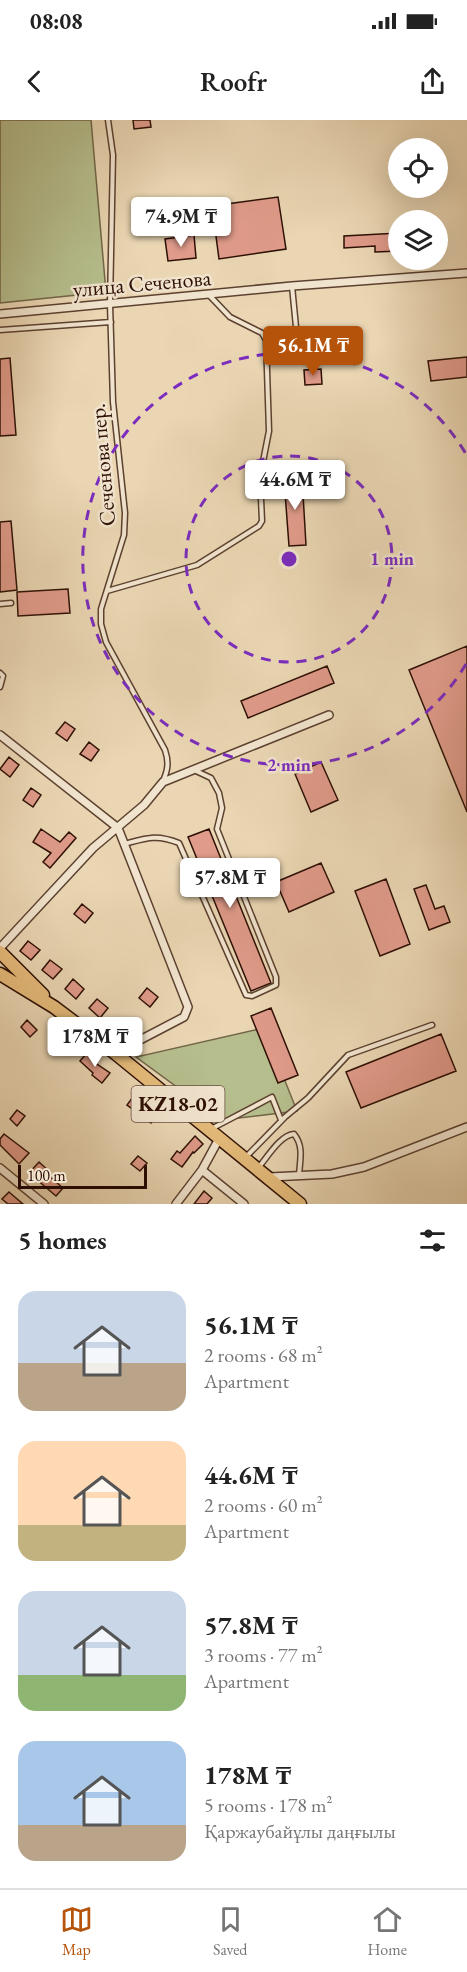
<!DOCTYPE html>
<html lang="en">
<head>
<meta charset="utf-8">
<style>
  :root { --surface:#fff; --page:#f2f2f2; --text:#222; --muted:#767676; --line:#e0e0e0; --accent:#b45309 }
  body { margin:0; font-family:"EB Garamond",serif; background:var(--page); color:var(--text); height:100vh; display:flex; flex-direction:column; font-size:22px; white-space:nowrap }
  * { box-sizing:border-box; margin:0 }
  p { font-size:20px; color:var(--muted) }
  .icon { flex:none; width:33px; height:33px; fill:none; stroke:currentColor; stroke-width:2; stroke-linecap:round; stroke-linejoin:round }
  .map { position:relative; height:1084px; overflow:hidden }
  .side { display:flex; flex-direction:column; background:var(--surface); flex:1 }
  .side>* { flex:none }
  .fabs { position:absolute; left:388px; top:18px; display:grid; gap:12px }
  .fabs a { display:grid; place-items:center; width:60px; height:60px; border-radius:50%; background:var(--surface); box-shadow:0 6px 24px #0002; font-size:30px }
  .scale { position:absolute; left:18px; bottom:15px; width:129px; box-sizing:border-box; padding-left:6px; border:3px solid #2d0f04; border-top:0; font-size:16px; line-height:21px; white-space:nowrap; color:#2d0f04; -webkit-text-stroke:4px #f1e4ce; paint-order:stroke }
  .price { position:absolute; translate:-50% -51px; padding:0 14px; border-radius:6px; background:#fff; color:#222; font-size:20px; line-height:39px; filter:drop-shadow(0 2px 3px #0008) }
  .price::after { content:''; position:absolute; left:50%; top:36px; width:18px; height:14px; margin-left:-9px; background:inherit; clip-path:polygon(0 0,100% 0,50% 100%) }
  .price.active { background:var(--accent); color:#fff }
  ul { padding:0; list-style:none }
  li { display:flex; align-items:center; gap:18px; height:150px; padding:0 18px }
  li span { display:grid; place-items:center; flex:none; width:168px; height:120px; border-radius:18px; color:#555 }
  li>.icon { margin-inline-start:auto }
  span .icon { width:72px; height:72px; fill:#fffc; stroke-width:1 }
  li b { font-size:26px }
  h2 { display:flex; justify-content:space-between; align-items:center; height:72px; padding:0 18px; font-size:26px }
  .status { display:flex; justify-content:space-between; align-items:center; height:42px; padding:0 30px; background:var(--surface); direction:ltr }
  .status svg { height:16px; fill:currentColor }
  header { display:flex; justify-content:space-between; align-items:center; height:78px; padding:0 18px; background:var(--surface); font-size:27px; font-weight:600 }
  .tab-bar { display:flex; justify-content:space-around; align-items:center; height:84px; border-top:2px solid var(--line); background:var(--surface); font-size:16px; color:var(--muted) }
  .tab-bar a { display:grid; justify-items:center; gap:3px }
  .tab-bar .active { color:var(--accent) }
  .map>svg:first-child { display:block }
</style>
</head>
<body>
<div class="status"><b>08:08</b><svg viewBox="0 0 49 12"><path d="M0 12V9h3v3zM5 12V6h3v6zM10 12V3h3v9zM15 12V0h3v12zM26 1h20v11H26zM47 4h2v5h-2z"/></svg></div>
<header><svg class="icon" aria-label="back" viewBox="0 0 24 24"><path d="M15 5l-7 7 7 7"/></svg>Roofr<svg class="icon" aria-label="share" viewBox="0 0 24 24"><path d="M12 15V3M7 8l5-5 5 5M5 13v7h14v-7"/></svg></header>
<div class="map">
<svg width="467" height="1084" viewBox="0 0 467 1084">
  <rect width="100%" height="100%" fill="#ead6b3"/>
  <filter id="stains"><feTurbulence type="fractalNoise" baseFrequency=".00333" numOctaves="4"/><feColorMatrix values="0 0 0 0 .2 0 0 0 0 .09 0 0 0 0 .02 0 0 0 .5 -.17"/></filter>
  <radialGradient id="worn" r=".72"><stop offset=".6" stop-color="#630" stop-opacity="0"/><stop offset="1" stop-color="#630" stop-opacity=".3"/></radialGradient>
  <!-- green -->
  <path fill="#b6be8d" stroke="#726648" stroke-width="1.5" d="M0,0H91L106,172L0,183Z
    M264,908L297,991L222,1000L136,937Z"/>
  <!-- building -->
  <path fill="#e09b8a" stroke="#2d0f04" stroke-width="1.5" d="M133,0H150L151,7L134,9Z
    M278,77L286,129L219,139L212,86Z
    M399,113V131L375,132V126L344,128V116Z
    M194,115L196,138L168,141L165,119Z
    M467,237V257L431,261L428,241Z
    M10,238L16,315L0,316V239Z
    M321,249L322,264L305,265L304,250Z
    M302,357L306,425L289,426L284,359Z
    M11,401L17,470L0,472V402Z
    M68,469L70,493L18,496L17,472Z
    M467,526V692L409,550Z
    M327,546L334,563L248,598L241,581Z
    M65,602L75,609L67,621L56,613Z
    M89,622L99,630L91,641L80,634Z
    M9,637L19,645L10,657L0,649Z
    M321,642L338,680L311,692L295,654Z
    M31,668L41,675L33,687L23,680Z
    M41,709L60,722L69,712L76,718L50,748L43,742L51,733L33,722Z
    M209,709L271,863L251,871L188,717Z
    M321,743L334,772L289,792L276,762Z
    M386,759L410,824L380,836L355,771Z
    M426,765L435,789L444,786L450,802L429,810L414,769Z
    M82,784L93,793L85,803L74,794Z
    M28,821L40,830L31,840L20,831Z
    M50,840L62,849L53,859L42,850Z
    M73,859L84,869L76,879L65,869Z
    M147,868L158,877L150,887L139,878Z
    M97,879L108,888L100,898L89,888Z
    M271,888L298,955L278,963L251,896Z
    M27,900L37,910L30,917L21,907Z
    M441,914L456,951L361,988L346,952Z
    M87,933L95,940L94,942L110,953L102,963L92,955L93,953L80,941Z
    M135,974L159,991L151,1003L127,985Z
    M17,990L25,996L17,1006L10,999Z
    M4,1014L29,1033L19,1044L0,1025V1019Z
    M195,1016L203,1024L194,1033L193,1032L182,1047L171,1039L177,1031L180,1033Z
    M138,1036L147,1043L140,1051L131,1044Z
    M39,1042L50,1052L48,1055L63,1068L56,1076L29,1053Z
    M204,1071L212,1078L207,1084H194Z
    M9,1072L23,1084H8L2,1079Z"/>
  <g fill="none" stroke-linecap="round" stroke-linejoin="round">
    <defs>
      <path id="service" d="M108,0L113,35L110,184L113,282L125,393L124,415L101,489V504L106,522L165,630C169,642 168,650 163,661
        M0,210L111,202
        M267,244L294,212L296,207L292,166
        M107,471L197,445L259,406L262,401L260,357L269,311L266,220L262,213L230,197L209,175
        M0,484L11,483
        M0,553L3,556L0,567
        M124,724C147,718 156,714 179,723L246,875L252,876L276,865V857L217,709L222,688L219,673L211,658L194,650
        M211,1009L272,977L281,1000
        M245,1038L285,997L308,978L348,935L432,905
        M258,1048C267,1038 280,1015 294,1014C304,1026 300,1040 299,1055"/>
      <path id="minor" d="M0,194L292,166L467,153
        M0,615L118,708L188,887L184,897L115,933
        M0,828L93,728L144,685L163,662L329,595
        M0,1048L44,1084
        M202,1050L244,1084
        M270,1057L332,1054L364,1047L467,1007
        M176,1084L202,1050L220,1017"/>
      <path id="trunk" d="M0,832L43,875
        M0,854L54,887L115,933L300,1084"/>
    </defs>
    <!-- service casing -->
    <use href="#service" stroke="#5c4130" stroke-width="7"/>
    <!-- minor casing -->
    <use href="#minor" stroke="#5c4130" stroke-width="10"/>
    <!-- trunk casing -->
    <use href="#trunk" stroke="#2d0f04" stroke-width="15"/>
    <!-- service -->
    <use href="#service" stroke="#f1e4ce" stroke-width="4"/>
    <!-- minor -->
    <use href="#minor" stroke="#f1e4ce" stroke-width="7"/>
    <!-- trunk -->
    <use href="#trunk" stroke="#e5bb7a" stroke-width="12"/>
  </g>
  <!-- distance rings -->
  <g fill="none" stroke="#7b2cbf" stroke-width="3" stroke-dasharray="10 8">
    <circle cx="289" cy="439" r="103"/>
    <path d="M466 544A206 206 0 1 1 466 334"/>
  </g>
  <g text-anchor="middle" stroke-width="5" stroke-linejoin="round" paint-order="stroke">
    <!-- shield labels -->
    <rect fill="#f1e4ce" stroke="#684f41" stroke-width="1.5" x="131.5" y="966" width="93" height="36" rx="4.5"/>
    <g font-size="21" font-weight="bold" fill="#2d0f04">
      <text x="178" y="991">KZ18-02</text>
    </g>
    <!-- street labels -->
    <g font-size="22" fill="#2d0f04" stroke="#f1e4ce">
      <text transform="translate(142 163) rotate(-5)" y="8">улица Сеченова</text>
      <text transform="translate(102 345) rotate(-95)" y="8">Сеченова пер.</text>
    </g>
  </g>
  <circle cx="289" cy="439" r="9" fill="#7b2cbf" stroke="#f1e4ce" stroke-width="3"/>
  <g font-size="18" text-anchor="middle" font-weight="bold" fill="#7b2cbf" stroke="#f1e4ce" stroke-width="5" stroke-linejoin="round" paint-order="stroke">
    <text x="392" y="445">1 min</text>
    <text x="289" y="651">2 min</text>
  </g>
  <rect width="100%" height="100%" filter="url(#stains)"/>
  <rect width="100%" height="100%" fill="url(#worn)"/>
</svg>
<div class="fabs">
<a><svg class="icon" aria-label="locate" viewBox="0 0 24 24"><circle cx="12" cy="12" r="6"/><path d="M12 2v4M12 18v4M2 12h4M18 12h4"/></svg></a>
<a><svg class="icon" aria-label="layers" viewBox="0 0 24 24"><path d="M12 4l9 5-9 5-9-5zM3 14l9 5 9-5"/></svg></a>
</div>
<div class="scale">100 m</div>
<b class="price" style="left:181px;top:128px">74.9M ₸</b>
<b class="price active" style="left:313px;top:257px">56.1M ₸</b>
<b class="price" style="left:295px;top:391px">44.6M ₸</b>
<b class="price" style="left:230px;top:789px">57.8M ₸</b>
<b class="price" style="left:95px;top:948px">178M ₸</b>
</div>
<section class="side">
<h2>5 homes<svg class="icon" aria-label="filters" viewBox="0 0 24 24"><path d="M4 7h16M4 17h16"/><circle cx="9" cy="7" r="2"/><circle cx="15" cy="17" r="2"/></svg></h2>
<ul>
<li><span style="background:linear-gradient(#c9d6e8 60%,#b9a48a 0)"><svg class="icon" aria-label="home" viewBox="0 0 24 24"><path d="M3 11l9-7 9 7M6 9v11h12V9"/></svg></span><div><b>56.1M ₸</b><p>2 rooms · 68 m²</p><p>Apartment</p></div></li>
<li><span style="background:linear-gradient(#ffd9b3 70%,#c2b280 0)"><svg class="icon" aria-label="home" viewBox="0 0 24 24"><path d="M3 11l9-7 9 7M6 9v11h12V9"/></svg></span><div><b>44.6M ₸</b><p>2 rooms · 60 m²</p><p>Apartment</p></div></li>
<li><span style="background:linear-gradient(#c9d6e8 70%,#8fb573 0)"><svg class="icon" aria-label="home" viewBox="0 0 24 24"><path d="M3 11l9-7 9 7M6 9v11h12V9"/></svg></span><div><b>57.8M ₸</b><p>3 rooms · 77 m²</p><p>Apartment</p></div></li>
<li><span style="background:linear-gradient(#a9c7e8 70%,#b9a48a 0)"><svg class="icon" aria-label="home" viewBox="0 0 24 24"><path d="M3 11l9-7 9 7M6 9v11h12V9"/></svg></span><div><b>178M ₸</b><p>5 rooms · 178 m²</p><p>Қаржаубайұлы даңғылы</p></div></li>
</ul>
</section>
<nav class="tab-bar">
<a class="active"><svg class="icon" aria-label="map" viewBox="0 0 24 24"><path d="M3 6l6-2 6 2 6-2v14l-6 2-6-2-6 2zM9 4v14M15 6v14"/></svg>Map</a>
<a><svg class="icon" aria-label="saved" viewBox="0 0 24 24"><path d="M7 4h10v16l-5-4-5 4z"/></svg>Saved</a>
<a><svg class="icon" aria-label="home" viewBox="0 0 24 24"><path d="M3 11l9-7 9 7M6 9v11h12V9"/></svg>Home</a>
</nav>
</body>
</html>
